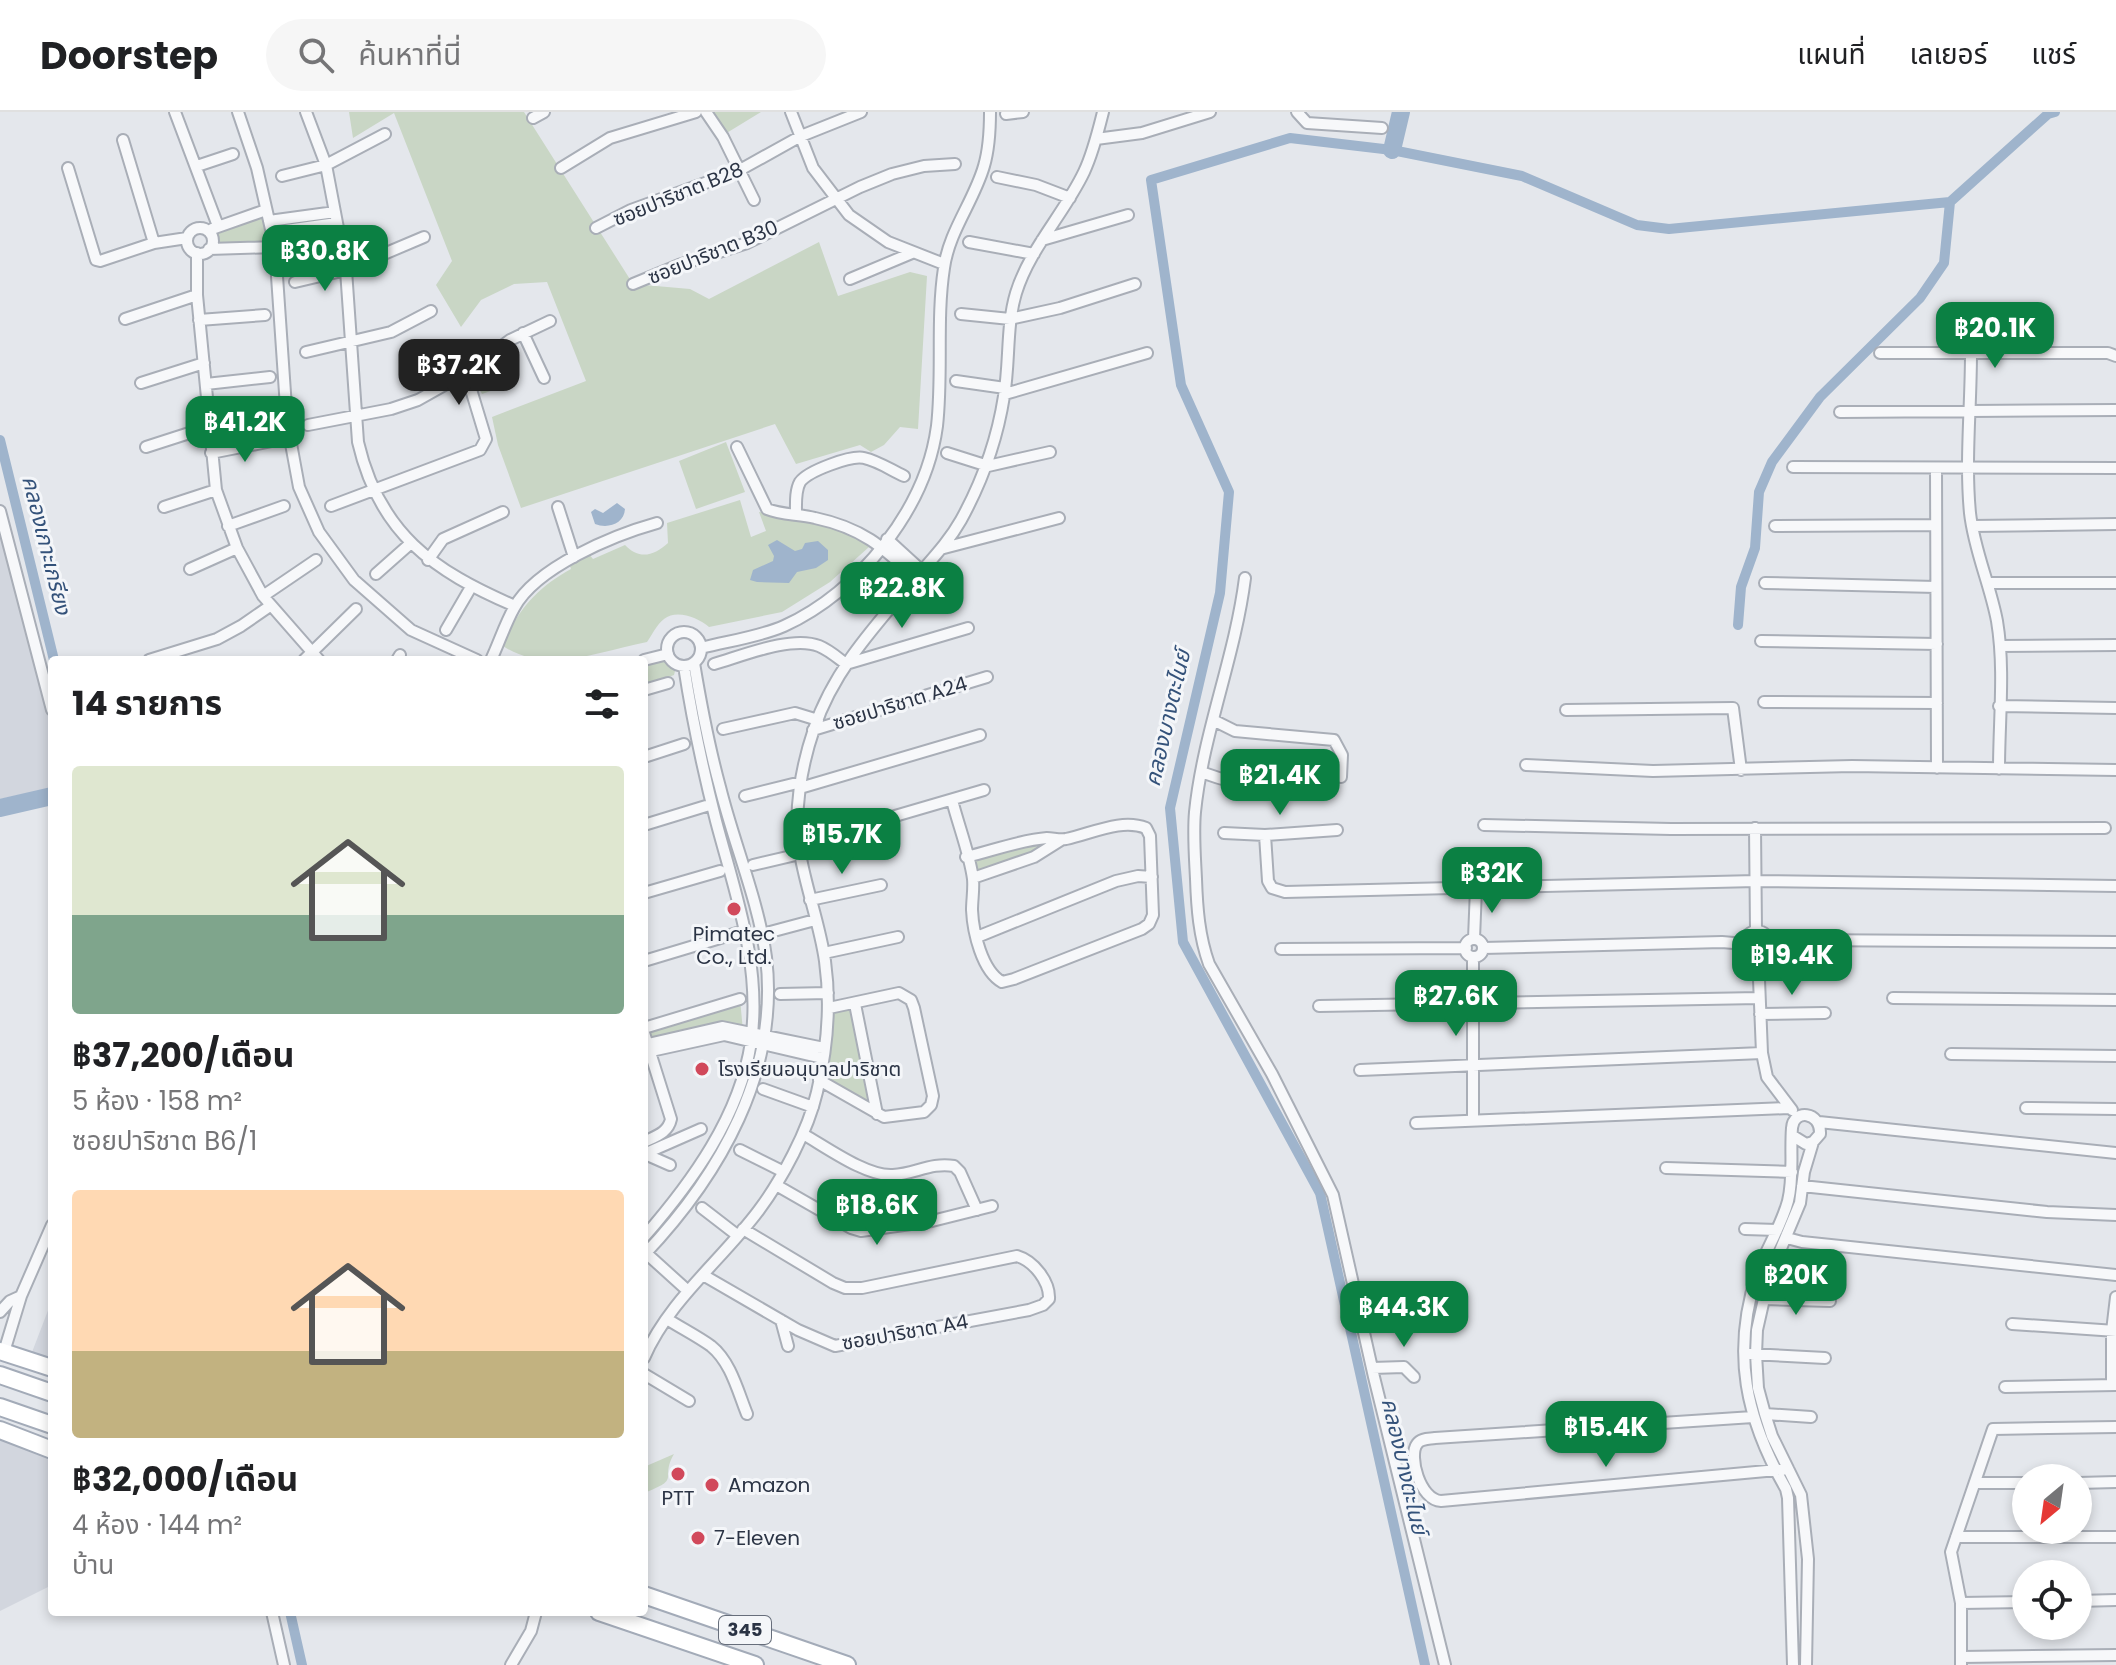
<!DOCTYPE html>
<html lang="th">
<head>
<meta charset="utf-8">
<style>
  :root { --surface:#fff; --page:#f6f6f6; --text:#202124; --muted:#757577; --line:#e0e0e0; --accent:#0b8043 }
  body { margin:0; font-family:Poppins,"Noto Sans Thai",sans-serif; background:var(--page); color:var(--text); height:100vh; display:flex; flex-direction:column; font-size:30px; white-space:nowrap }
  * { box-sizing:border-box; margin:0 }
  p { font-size:26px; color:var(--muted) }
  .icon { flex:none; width:44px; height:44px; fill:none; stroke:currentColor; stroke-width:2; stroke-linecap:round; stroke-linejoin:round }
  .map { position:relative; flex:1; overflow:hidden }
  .sheet { position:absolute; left:48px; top:544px; width:600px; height:960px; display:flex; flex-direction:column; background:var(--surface); border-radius:8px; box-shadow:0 4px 12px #0003 }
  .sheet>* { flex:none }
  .needle { width:52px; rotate:209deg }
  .tools { position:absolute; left:2012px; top:1352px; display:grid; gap:16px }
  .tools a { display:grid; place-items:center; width:80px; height:80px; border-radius:50%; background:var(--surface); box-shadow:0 4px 12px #0003; font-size:40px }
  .price { position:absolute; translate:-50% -68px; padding:0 18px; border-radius:16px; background:var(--accent); color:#fff; font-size:26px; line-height:52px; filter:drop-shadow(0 2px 4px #0008) }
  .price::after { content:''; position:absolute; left:50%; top:48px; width:24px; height:18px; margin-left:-12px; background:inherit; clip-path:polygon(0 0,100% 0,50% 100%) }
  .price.on { background:#222; color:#fff }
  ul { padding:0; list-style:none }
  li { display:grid; align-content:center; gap:16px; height:424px; padding:0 24px }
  li span { display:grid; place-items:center; height:248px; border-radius:8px; color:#555 }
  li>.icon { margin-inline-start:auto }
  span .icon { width:144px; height:144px; fill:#fffc; stroke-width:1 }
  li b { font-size:34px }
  h2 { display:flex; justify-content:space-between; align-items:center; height:96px; padding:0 24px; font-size:34px }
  header { display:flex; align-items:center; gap:48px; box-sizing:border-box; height:112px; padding:0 40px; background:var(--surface); border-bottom:2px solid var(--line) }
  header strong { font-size:38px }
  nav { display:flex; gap:44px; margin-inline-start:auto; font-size:28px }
  .search { width:560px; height:72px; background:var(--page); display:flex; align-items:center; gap:20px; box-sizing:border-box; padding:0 28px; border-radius:44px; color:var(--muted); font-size:30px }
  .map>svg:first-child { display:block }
</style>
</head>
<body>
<header>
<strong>Doorstep</strong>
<div class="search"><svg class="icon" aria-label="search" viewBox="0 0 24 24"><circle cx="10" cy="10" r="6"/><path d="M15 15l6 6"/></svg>ค้นหาที่นี่</div>
<nav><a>แผนที่</a><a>เลเยอร์</a><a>แชร์</a></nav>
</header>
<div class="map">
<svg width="2116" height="1553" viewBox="0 0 2116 1553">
  <rect width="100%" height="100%" fill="#e4e7ec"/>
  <!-- built -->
  <path fill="#d2d6de" d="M0,396L52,602V676L0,687Z
    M52,1188V1256L29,1248Z
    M0,1316L52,1338V1473L0,1499Z"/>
  <!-- green -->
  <path fill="#c9d6c5" d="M349,0H524L633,172L690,177L709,187L819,130L838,184L910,160L927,164L918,317L900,315L884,333L871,340L860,333L796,352L775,312L521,396L498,333L492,305L586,269L547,170L514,172L481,188L461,215L436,173L452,149L394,1L353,26Z
    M709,0H761L725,22Z
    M266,99L273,133L212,136L213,126L209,119Z
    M497,240L511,272L482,282L471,261Z
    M726,330L745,380L696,397L679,349Z
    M740,388L751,425L766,419L759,400C794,405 844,408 869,435L830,470L782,500L709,515C698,506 677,497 664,507C657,512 652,523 647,530C600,539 547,563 503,534C516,499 538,475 571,457L569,451L588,441L593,447L625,433C639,448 654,444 668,431L667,411Z
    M666,545L676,555L674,563L644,574V551Z
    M1061,728L973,766L966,745L1032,729Z
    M740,887L743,919L649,932L655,950L644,955V916Z
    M855,892L877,1002L819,968L829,896Z
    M674,1342C659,1368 683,1366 644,1381V1355Z"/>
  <!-- water -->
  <path fill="#9fb4cc" d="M617,391L625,397C624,412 608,417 595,412L591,400L595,397L603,401Z
    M777,428L795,439L802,437L805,431L818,429L828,438V448L816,456L797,460L789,471L757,470L750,468L753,458L773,449L774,444L768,433Z"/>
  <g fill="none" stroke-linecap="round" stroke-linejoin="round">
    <!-- canal -->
    <path stroke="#9fb4cc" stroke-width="10" d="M0,328L54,548
      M1738,513L1741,475L1755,436L1759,380L1772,350L1820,285L1920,186L1944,151L1950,90L2048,2L2055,0
      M290,1500L302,1553
      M1425,1553L1320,1081L1183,830L1170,696L1220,481L1229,380L1181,273L1151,68L1290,26L1392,38L1522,64L1637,113L1669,117L1950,90"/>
    <!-- river -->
    <path stroke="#9fb4cc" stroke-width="18" d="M1392,38L1401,0
      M0,696L52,684"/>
    <defs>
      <path id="street" d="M175,0L218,114
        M238,0L257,56L275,135L287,310L299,375L319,420L354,468L411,518L477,548
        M306,0L326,53L346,158L358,330C379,421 433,459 515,494
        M706,0L723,25L754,88
        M791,0L813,56L849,103L888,130L944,152
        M1297,0L1307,11L1382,16
        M1006,2L1023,0
        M533,6L544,0
        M1096,27L1142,21L1210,0
        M123,28L154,131
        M197,54L233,42
        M68,56L96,148L100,149L154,131L187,126
        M561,56L610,26L696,0
        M282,64L326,53L385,22
        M997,65L1036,73L1070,86
        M269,109L335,100
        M596,116L631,98L738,59L801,24L861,0
        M187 129a13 13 0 1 1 26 0a13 13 0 1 1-26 0Z
        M212,117L266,98
        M272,120L337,111
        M1042,128L1128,103
        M969,130L1034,142
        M209,137L275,135
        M197,141V183L216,378L237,436L263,484L319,548
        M850,167L912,141
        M295,170L346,158L424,125
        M633,172L679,153L747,131L860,75L892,62L924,54L955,52
        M961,202L1010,207L1060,196L1135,172
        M125,207L197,183
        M199,208L265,203
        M523,221L544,266
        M306,240L391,220L431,199
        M1880,241H2108L2116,244
        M1971,241C1971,295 1965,349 1970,401C1974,438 1990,472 1997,509C2005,557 1999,608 1999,657
        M956,269L1005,276
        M141,271L204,251
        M206,272L270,265
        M1005,282L1147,241
        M1840,300L2116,298
        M308,313L391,297L418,288L466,261L510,228L550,209
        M146,335L208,315
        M737,335L767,397C781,403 799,402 815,406C862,416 882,434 916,466
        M211,341L272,329
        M947,341L988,354L1050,340
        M1793,355L2116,356
        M1936,356L1937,656
        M331,394L480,338L486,327L466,261
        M164,395L216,378
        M558,395L574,445
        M0,399L52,598
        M796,401C796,392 795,379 800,370C808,359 851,343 864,346C878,349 891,358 904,364
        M228,414L284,394
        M1775,414L1936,413
        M1972,414L2116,412
        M887,427L922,459
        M944,436L1059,406
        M428,448L443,427L503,400
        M190,457L237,436
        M376,462L411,431
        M1245,466C1235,545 1203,621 1195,700C1193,722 1195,745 1196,767C1197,796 1199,824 1209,852L1272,962L1333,1083L1374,1265L1445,1553
        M1765,471L1936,475
        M1988,471H2116
        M263,484L316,448
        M446,518L471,475
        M667 537a17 17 0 1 1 34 0a17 17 0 1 1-34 0Z
        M1761,529L1937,532
        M2000,534L2116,533
        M701,536C728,529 759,525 784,514C859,480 926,397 937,314C943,261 936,208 944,156C949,119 974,89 984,54C989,37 990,18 990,0
        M149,548L217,527L241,514L270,494
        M304,548L356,497
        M397,548L400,543
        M491,548C499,531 505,512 514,496C536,455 614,423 657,411
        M644,548L668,542
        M714,552C742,544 792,523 819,534C829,538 838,546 846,552L968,516
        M644,578L668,571
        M1764,590L1937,591
        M1999,594L2116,596
        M1566,598L1733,596L1741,658
        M1215,609L1235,619L1334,628L1342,643L1341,665
        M723,617L795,601L818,608
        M813,618L987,565
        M644,645L684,632
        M1526,653L1653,659L1852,654L2116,658
        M1201,660C1241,675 1280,680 1322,679
        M800,676L980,623
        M745,684L801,670
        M952,688C958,712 970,743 973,767C974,777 972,788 972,798C973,820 982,859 1002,870L1014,867L1142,817L1149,812L1153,803L1150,724L1146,716C1121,706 1091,722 1066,727C1059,728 1053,726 1047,726C1020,728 992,739 966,745
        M644,713L706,694
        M1484,713L1671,717L2105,716
        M1755,716L1756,819
        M1224,721L1265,723L1337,718
        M1265,723L1268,769L1272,776L1285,780L1756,769L2116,774
        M799,732L984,678
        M753,753L800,742
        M973,766L1034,745L1061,728
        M644,781L720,759
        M810,788L881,773
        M1745 831a12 12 0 1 1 24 0a12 12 0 1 1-24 0Z
        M770,820L815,808
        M977,825L1116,769L1138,764L1152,765
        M1474,827L1476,776
        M1465 836a9 9 0 1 1 18 0a9 9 0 1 1-18 0Z
        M1769,830L1795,828L2116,830
        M1483,836L1722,830L1745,832
        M1281,837L1466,836
        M824,841L898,825
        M1758,843L1762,941L1767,965L1792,998
        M1473,845V1009
        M644,849L737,821
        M780,882L828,881
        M1893,886L2116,888
        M855,892L877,1002
        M1319,894L1759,886
        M1760,902L1825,901
        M644,916L740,887
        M644,921L671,1007C668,1021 656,1024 644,1030
        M648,932L722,915L824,936
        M651,939L724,923L822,946
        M1951,942L2116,944
        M1360,958L1762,941
        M819,968L884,1005L924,1000L931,993L933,984L914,896L911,888L899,881L829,896
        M763,977L813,995
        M2026,996L2116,997
        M1819,1010L2116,1041
        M1416,1011L1789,996
        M803,1022C826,1035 867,1065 893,1063C915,1062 931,1050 954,1054L960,1060L977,1098
        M740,1038L782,1059
        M644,1042L701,1017
        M645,1042L670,1053
        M1666,1056L1792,1060
        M776,1073L851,1116L861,1119L932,1109L992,1094
        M1802,1074L2047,1100L2116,1103
        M702,1096L737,1123
        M1745,1117L1777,1118
        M644,1125C692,1070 740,1004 751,930C762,854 735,781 716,709C703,658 692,606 684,554
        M1787,1126L1802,1130L2116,1163
        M646,1141L688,1179
        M644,1143C720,1063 780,959 766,845C758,787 734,732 720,675C709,635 701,593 694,551
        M703,1163L798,1218L835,1234L1029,1198L1043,1193L1049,1187C1050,1170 1034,1149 1017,1144L862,1176H845L833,1171L743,1117
        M1764,1187L1830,1189
        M0,1200L10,1189L21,1184
        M667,1207C681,1216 697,1224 711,1234C731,1250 738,1280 747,1302
        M781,1208L788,1234
        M2012,1212L2116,1219
        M4,1240L21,1184L52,1113
        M1750,1242L1825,1246
        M644,1246C669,1188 722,1148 759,1098C782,1067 808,1019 817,980C827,938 831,892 825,849C820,813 806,777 800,741C793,701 801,655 814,617C833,559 875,514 914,468C931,448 948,431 961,408C983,368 997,329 1004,284C1010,250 1006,214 1016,181C1030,136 1064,102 1084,60C1093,41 1098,20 1103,0
        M1372,1256L1404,1255L1414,1265
        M644,1262L689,1289
        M2112,1273V1219L2116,1185
        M2005,1275L2116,1273
        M1765,1302L1811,1305
        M1753,1305L1435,1326C1429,1327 1421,1326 1417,1332C1408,1344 1420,1388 1441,1389L1788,1357
        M1975,1371H2026
        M2078,1371L2116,1370
        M1956,1425H2116
        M2078,1489L2116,1488
        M1961,1491L2026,1490
        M272,1500L284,1553
        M1961,1545L2116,1543
        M511,1553L531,1519L536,1500
        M1793,1553L1788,1386L1786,1377C1746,1307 1731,1241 1757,1162C1766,1137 1781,1115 1788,1089C1794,1065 1790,1040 1792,1016C1793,997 1821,999 1820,1022L1813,1030L1806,1032L1793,1024
        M1806,1553L1808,1447L1801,1383L1772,1324L1765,1302L1758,1276L1756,1242L1757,1218L1769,1165L1800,1091L1804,1060L1813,1030
        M1961,1553V1491L1951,1440L1993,1317L2116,1315"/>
      <path id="primary" d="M0,1239L52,1256
        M0,1263L52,1281
        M0,1295L52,1313
        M0,1318L52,1338
        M644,1483L847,1553
        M599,1500L755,1553"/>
    </defs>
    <!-- street casing -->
    <use href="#street" stroke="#a9aeb7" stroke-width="14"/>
    <!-- primary casing -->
    <use href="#primary" stroke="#a3abb8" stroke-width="20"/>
    <!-- street -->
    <use href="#street" stroke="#f7f8fa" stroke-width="10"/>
    <!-- primary -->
    <use href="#primary" stroke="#fff" stroke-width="16"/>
  </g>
  <!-- markers -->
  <g fill="#d1495b" stroke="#f4f6f9" stroke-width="3">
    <circle cx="734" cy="797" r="8"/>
    <circle cx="702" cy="957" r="8"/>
    <circle cx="678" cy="1362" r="8"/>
    <circle cx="712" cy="1373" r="8"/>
    <circle cx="698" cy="1426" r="8"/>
  </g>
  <g text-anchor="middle" stroke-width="6" stroke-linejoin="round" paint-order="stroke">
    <!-- shield labels -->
    <rect fill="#f4f6f9" stroke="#676e7b" stroke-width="2" x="719" y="1504" width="52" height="28" rx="6"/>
    <g font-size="18" font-weight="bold" fill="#2b3445">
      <text x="745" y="1524">345</text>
    </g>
    <!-- street labels -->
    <g font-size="20" fill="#2b3445" stroke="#f4f6f9">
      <text transform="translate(678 82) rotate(-22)" y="7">ซอยปาริชาต B28</text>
      <text transform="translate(713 140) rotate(-22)" y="7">ซอยปาริชาต B30</text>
      <text transform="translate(900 591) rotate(-17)" y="7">ซอยปาริชาต A24</text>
      <text transform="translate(905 1220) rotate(-10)" y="7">ซอยปาริชาต A4</text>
    </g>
    <!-- poi labels -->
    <g font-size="20" fill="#2b3445" stroke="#f4f6f9" text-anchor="start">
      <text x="734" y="829" text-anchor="middle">Pimatec<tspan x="734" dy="23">Co., Ltd.</tspan></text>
      <text x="718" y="964">โรงเรียนอนุบาลปาริชาต</text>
      <text x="728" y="1380">Amazon</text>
      <text x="678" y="1393" text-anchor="middle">PTT</text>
      <text x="714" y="1433">7-Eleven</text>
    </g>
    <!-- water labels -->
    <g font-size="22" font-style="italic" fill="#34527a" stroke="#f4f6f9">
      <text transform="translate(47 433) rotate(76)" y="8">คลองเกาะเกรียง</text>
      <text transform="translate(1167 606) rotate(-77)" y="8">คลองบางตะไนย์</text>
      <text transform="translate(1405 1354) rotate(77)" y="8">คลองบางตะไนย์</text>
    </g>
  </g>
</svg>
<div class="tools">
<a><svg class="needle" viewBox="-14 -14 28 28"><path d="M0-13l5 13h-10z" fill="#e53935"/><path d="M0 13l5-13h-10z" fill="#757577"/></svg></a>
<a><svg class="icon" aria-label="locate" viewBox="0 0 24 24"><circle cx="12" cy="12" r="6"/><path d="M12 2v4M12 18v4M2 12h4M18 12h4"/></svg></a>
</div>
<b class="price" style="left:325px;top:181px">฿30.8K</b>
<b class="price" style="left:1995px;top:258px">฿20.1K</b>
<b class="price on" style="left:459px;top:295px">฿37.2K</b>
<b class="price" style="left:245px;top:352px">฿41.2K</b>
<b class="price" style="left:902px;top:518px">฿22.8K</b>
<b class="price" style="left:1280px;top:705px">฿21.4K</b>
<b class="price" style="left:842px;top:764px">฿15.7K</b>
<b class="price" style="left:1492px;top:803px">฿32K</b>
<b class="price" style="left:1792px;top:885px">฿19.4K</b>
<b class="price" style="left:1456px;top:926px">฿27.6K</b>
<b class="price" style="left:877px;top:1135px">฿18.6K</b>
<b class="price" style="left:1796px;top:1205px">฿20K</b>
<b class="price" style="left:1404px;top:1237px">฿44.3K</b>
<b class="price" style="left:1606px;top:1357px">฿15.4K</b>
<section class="sheet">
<h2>14 รายการ<svg class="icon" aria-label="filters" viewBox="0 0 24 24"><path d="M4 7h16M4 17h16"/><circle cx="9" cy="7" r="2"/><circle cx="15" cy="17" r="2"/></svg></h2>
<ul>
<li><span style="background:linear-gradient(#dfe7d0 60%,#7fa58c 0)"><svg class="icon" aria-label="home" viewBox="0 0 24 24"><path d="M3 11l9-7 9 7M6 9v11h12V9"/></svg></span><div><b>฿37,200/เดือน</b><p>5 ห้อง · 158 m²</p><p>ซอยปาริชาต B6/1</p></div></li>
<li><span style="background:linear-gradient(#ffd9b3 65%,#c2b280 0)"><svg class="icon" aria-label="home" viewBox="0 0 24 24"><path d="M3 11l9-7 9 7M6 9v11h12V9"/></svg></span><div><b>฿32,000/เดือน</b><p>4 ห้อง · 144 m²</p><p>บ้าน</p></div></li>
</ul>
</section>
</div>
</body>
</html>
